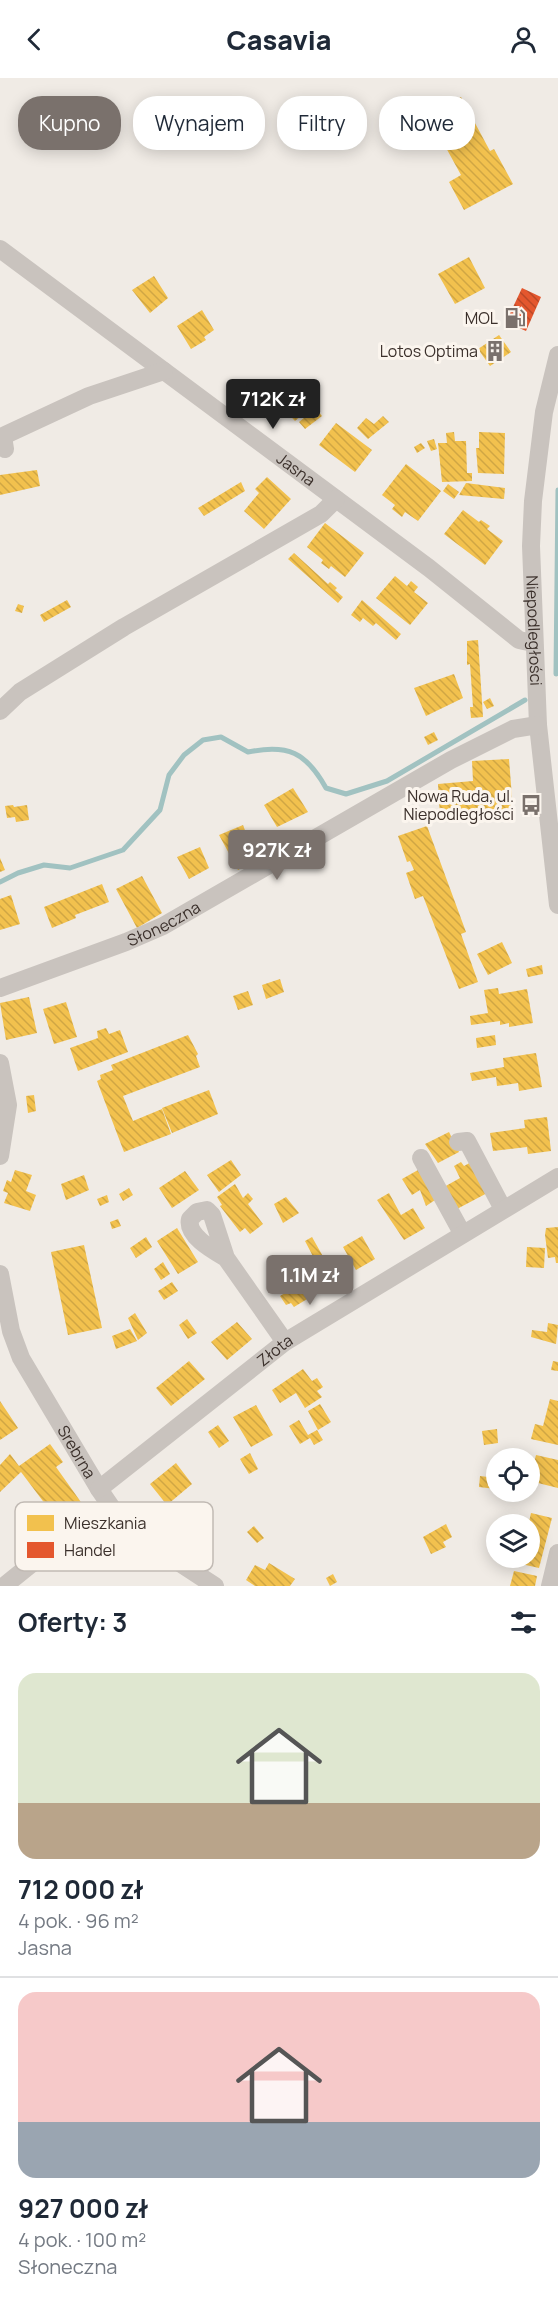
<!DOCTYPE html>
<html lang="pl">
<head>
<meta charset="utf-8">
<style>
  :root { --surface:#fff; --page:#f2f2f3; --text:#1f2937; --muted:#747a83; --line:#e0e1e3; --accent:#7a716c }
  body { margin:0; font-family:Manrope,sans-serif; background:var(--page); color:var(--text); height:100vh; display:flex; flex-direction:column; font-size:22px; white-space:nowrap }
  * { box-sizing:border-box; margin:0 }
  p { font-size:20px; color:var(--muted) }
  .icon { flex:none; width:33px; height:33px; fill:none; stroke:currentColor; stroke-width:2; stroke-linecap:round; stroke-linejoin:round }
  .map { position:relative; height:1508px; overflow:hidden }
  .sheet { display:flex; flex-direction:column; background:var(--surface); flex:1 }
  .sheet>* { flex:none }
  .banner { position:absolute; left:18px; top:18px; width:522px; height:54px; display:flex; gap:12px }
  .buttons { position:absolute; left:486px; top:1370px; display:grid; gap:12px }
  .buttons a { display:grid; place-items:center; width:54px; height:54px; border-radius:50%; background:var(--surface); box-shadow:0 3px 15px #0003; font-size:30px }
  .price { position:absolute; translate:-50% -51px; padding:0 14px; border-radius:6px; background:var(--accent); color:#fff; font-size:20px; line-height:39px; filter:drop-shadow(0 2px 3px #0008) }
  .price::after { content:''; position:absolute; left:50%; top:36px; width:18px; height:14px; margin-left:-9px; background:inherit; clip-path:polygon(0 0,100% 0,50% 100%) }
  .price.active { background:#222; color:#fff }
  ul { padding:0; list-style:none }
  li { display:grid; align-content:center; gap:12px; height:318px; padding:0 18px }
  li+li { border-top:2px solid var(--line) }
  li span { display:grid; place-items:center; height:186px; border-radius:18px; color:#555 }
  li>.icon { margin-inline-start:auto }
  span .icon { width:108px; height:108px; fill:#fffc; stroke-width:1 }
  li b { font-size:26px }
  h2 { display:flex; justify-content:space-between; align-items:center; height:72px; padding:0 18px; font-size:26px }
  .chip { padding:0 21px; border-radius:24px; background:var(--surface); box-shadow:0 3px 15px #0003; font-size:21px; line-height:54px }
  .chip.active { background:var(--accent); color:#fff }
  header { display:flex; justify-content:space-between; align-items:center; height:78px; padding:0 18px; background:var(--surface); font-size:27px; font-weight:800 }
  .map>svg:first-child { display:block }
</style>
</head>
<body>
<header><svg class="icon" aria-label="back" viewBox="0 0 24 24"><path d="M15 5l-7 7 7 7"/></svg>Casavia<svg class="icon" aria-label="person" viewBox="0 0 24 24"><circle cx="12" cy="8" r="4"/><path d="M4 21q1-7 8-7t8 7"/></svg></header>
<div class="map">
<svg width="558" height="1508" viewBox="0 0 558 1508">
  <defs>
    <pattern id="homes-back-hatch" width="6" height="6" patternUnits="userSpaceOnUse" patternTransform="scale(1.5)"><rect width="6" height="6" fill="#f2c14e"/><path d="M-1 5l2 2M0 0l6 6M5-1l2 2" fill="none" stroke="#d0a644"/></pattern>
    <pattern id="shops-back-hatch" width="6" height="6" patternUnits="userSpaceOnUse" patternTransform="scale(1.5)"><rect width="6" height="6" fill="#e4572e"/><path d="M-1 5l2 2M0 0l6 6M5-1l2 2" fill="none" stroke="#ba4827"/></pattern>
  </defs>
  <rect width="100%" height="100%" fill="#f0ebe5"/>
  <!-- homes -->
  <path fill="url(#homes-back-hatch)" d="M461,19L490,73L494,71L513,106L464,132L449,104L461,97L428,37Z
    M469,179L485,210L455,226L438,196Z
    M154,198L168,220L150,235L132,212Z
    M202,232L214,252L204,259L206,262L191,271L177,248Z
    M499,257L511,274L490,288L478,271Z
    M290,306L311,329L295,343L273,320Z
    M316,330L322,338L305,351L299,344Z
    M383,338L389,344L368,361L357,350L366,340L374,346Z
    M336,345L372,372L355,394L319,367Z
    M454,354L455,363H466L467,395H472V403L442,404L438,365H447L446,355Z
    M479,354L505,355L504,396L478,395L476,370H479Z
    M434,361L437,371L431,373L427,363Z
    M421,365L425,370L417,375L414,369Z
    M406,386L441,413L418,443L405,434L402,439L392,431L395,427L382,417Z
    M37,392L40,408L0,417V397Z
    M267,399L291,421L264,451L244,433L259,415L255,411Z
    M241,404L245,413L204,438L198,430Z
    M466,405L505,410L504,421L459,417Z
    M448,406L459,414L454,421L443,413Z
    M463,432L479,444L481,442L490,448L487,451L503,463L485,487L444,456Z
    M325,445L364,475L345,499L331,488L329,491L321,485L323,482L307,469Z
    M294,475L328,506L330,504L337,510L335,512L343,519L338,525L288,481Z
    M395,498L407,508L411,503L418,509L414,514L428,525L410,547L376,520Z
    M67,522L71,529L44,544L40,537Z
    M362,522L401,556L396,562L376,545L373,548L363,540L360,544L351,537Z
    M18,526L24,528L22,535L15,533Z
    M478,562L483,639L471,640L470,629H473L470,586L467,587V563Z
    M454,596L463,620L426,638L414,610Z
    M490,620L494,628L487,631L483,624Z
    M434,654L438,662L428,667L424,659Z
    M509,681L513,732L440,738L438,706L473,703L472,683Z
    M293,710L308,734L277,749L264,727Z
    M13,727L14,729L27,727L29,742L16,744L15,739L7,740L5,728Z
    M243,747L251,768L255,767L261,779L238,792L219,757Z
    M427,748L466,854L461,856L478,904L459,911L423,818L415,821L406,795L414,792L410,783L407,784L398,758Z
    M200,769L209,790L189,801L177,779Z
    M0,780L5,792L0,794Z
    M142,798L162,835L137,850L116,811Z
    M102,806L109,824L75,837L76,840L52,850L44,829Z
    M11,817L20,846L0,852V821Z
    M502,864L512,885L488,897L477,876Z
    M542,887L543,896L528,899L526,891Z
    M280,901L284,914L266,921L262,907Z
    M498,910L499,916L527,911L533,945L509,949V945L500,947V943L471,947L470,938L488,935L484,912Z
    M248,913L253,927L238,932L233,918Z
    M29,919L37,955L6,962L0,925Z
    M66,924L77,959L54,966L43,931Z
    M106,950L109,956L120,952L128,974L78,993L70,970L98,960L97,953Z
    M188,957L198,976L196,978L200,989L123,1018L133,1043L162,1031L171,1056L124,1074L97,1003L101,1001L100,997L113,992L111,987Z
    M495,957L496,967L477,970L476,960Z
    M536,975L542,1009L519,1013L518,1005L497,1008L496,999L472,1003L470,995L504,989L503,980Z
    M209,1012L218,1036L172,1055L162,1030Z
    M34,1017L36,1033L28,1035L26,1018Z
    M547,1039L551,1073L528,1076L527,1069L493,1073L490,1055L525,1050L524,1042Z
    M449,1054L459,1074L438,1085L425,1066Z
    M231,1082L241,1097L219,1114L207,1097Z
    M473,1083L491,1113L457,1131L444,1109L460,1100L454,1088L461,1084L464,1088Z
    M15,1092L32,1097L26,1113L36,1117L30,1133L4,1125L8,1115L3,1113L7,1102L11,1104Z
    M418,1092L435,1122L426,1128L420,1112L412,1117L402,1101Z
    M185,1093L199,1112L172,1130L159,1110Z
    M84,1097L89,1112L66,1122L61,1106Z
    M235,1106L243,1120L248,1115L253,1121L248,1126L263,1146L250,1156L245,1150L240,1154L220,1128L222,1127L217,1119Z
    M129,1110L133,1117L123,1123L119,1116Z
    M389,1115L401,1137L413,1130L425,1150L404,1162L377,1122Z
    M107,1117L109,1124L100,1128L97,1121Z
    M286,1119L299,1135L283,1145L274,1126Z
    M118,1141L121,1148L112,1151L110,1144Z
    M558,1149V1185H556L555,1179L548,1180L545,1157L546,1150Z
    M177,1150L198,1184L178,1196L157,1163Z
    M362,1158L375,1181L356,1192L343,1169Z
    M146,1159L152,1169L136,1180L130,1170Z
    M312,1159L325,1182L317,1186L305,1163Z
    M84,1167L102,1250L68,1257L51,1174Z
    M527,1169L545,1170L544,1190L526,1189Z
    M163,1184L170,1196L161,1202L154,1191Z
    M309,1192L322,1212L294,1229L291,1225L286,1227L280,1218L285,1215L281,1208Z
    M172,1204L178,1213L164,1222L158,1213Z
    M135,1235L147,1255L138,1262L128,1240Z
    M187,1241L197,1255L188,1261L179,1247Z
    M237,1244L252,1261L227,1282L211,1264Z
    M548,1245L558,1247L556,1266L531,1259L532,1252L547,1254Z
    M130,1251L137,1263L116,1271L112,1258Z
    M189,1283L205,1301L171,1328L156,1310Z
    M553,1283L558,1284V1293L551,1292Z
    M303,1291L312,1303L317,1300L323,1309L317,1313L322,1319L305,1330L296,1315L280,1325L272,1312Z
    M550,1321L558,1323V1367L531,1361L535,1346L543,1348Z
    M0,1323L18,1350L0,1362Z
    M320,1326L331,1344L318,1352L308,1333Z
    M256,1327L273,1357L251,1369L233,1339Z
    M299,1342L308,1357L317,1352L323,1362L314,1367L310,1360L300,1366L289,1348Z
    M218,1347L229,1363L219,1370L208,1354Z
    M497,1351L498,1365L484,1367L482,1353Z
    M50,1366L63,1384L56,1389L88,1434L64,1451L21,1394L0,1414V1387L10,1376L19,1388Z
    M250,1375L258,1391L249,1396L240,1381Z
    M536,1377L558,1382V1410L530,1403V1390L533,1389Z
    M176,1385L192,1406L167,1427L150,1406Z
    M480,1398L496,1400V1411L479,1409Z
    M531,1435L552,1440L539,1490L495,1480L530,1479V1446H516L518,1441L529,1444Z
    M446,1446L452,1459L443,1464L446,1469L431,1476L423,1459Z
    M254,1448L264,1460L257,1465L247,1454Z
    M269,1485L295,1501L290,1508H255L246,1502L255,1487L265,1492Z
    M514,1493L537,1498L535,1508H510Z
    M333,1496L337,1504L330,1508L326,1500Z"/>
  <!-- shops -->
  <path fill="url(#shops-back-hatch)" d="M522,210L541,219L526,253L506,244Z"/>
  <g fill="none" stroke-linecap="round" stroke-linejoin="round">
    <!-- stream -->
    <path stroke="#a1c2c1" stroke-width="5" d="M556,596L558,412
      M0,804L18,795L44,787L70,790L123,772L160,732L169,697L184,677L203,662L221,659L248,674C288,666 306,674 326,710L346,716L387,703L525,622"/>
    <!-- minor -->
    <g stroke="#c9c3be" stroke-width="18">
      <path id="s1" d="M0,171L429,490L519,562L533,565"/>
      <path id="s2" d="M558,277L544,334L533,423L531,468L538,647L558,827"/>
      <path d="M5,371L3,358L89,318L164,293"/>
      <path d="M0,633L20,614L124,549L321,436L336,421"/>
      <path id="s3" d="M0,910L126,864L163,848L451,682L513,651L538,647"/>
      <path d="M0,985L8,1027L0,1078"/>
      <path d="M458,1064L467,1063L503,1131"/>
      <path d="M421,1080L462,1155"/>
      <path d="M226,1180C214,1173 186,1158 190,1141L197,1134L207,1132L212,1137L226,1180L285,1264"/>
      <path id="s4" d="M0,1196L11,1253L21,1280L99,1411L114,1433L143,1461L215,1508"/>
      <path id="s5" d="M99,1411L285,1264L558,1099"/>
      <path d="M4,1508L30,1487L114,1433"/>
      <path d="M550,1508L558,1475"/>
    </g>
  </g>
  <!-- icons -->
  <defs>
    <symbol id="fuel-bare" viewBox="-9 -9 18 18"><path d="M-5.5-6h7V0h2V4h1.3V-2.5L3-4.5l.8-.8L6-3V5H2.5V1h-1V6h-7ZM-4.2-4.7v3.2H.2V-4.7Z" fill="#7a716c" stroke="#fbf5ee" stroke-width="2.5" paint-order="stroke"/></symbol>
    <symbol id="building-bare" viewBox="-9 -9 18 18"><path d="M-4-6H4V6H1V3H-1V6H-4ZM-2.5-4.3h1.7v1.8h-1.7ZM.8-4.3h1.7v1.8H.8ZM-2.5-1h1.7V.8h-1.7ZM.8-1h1.7V.8H.8Z" fill="#7a716c" stroke="#fbf5ee" stroke-width="2.5" paint-order="stroke"/></symbol>
    <symbol id="bus-bare" viewBox="-9 -9 18 18"><path d="M-5-6H5V4H4V6H2V4H-2V6H-4V4H-5ZM-3.5-4V0h7V-4ZM-3.5 1.2v1.5H-2V1.2ZM2 1.2v1.5H3.5V1.2Z" fill="#7a716c" stroke="#fbf5ee" stroke-width="2.5" paint-order="stroke"/></symbol>
  </defs>
  <g fill-rule="evenodd">
    <use href="#fuel-bare" x="500" y="225" width="30" height="30"/>
    <use href="#building-bare" x="480" y="258" width="30" height="30"/>
    <use href="#bus-bare" x="516" y="712" width="30" height="30"/>
  </g>
  <g text-anchor="middle" stroke-width="6" stroke-linejoin="round" paint-order="stroke">
    <!-- poi labels -->
    <g font-size="16" fill="#3b302b" stroke="#fbf5ee" text-anchor="end">
      <text x="498" y="246">MOL</text>
      <text x="478" y="279">Lotos Optima</text>
      <text x="514" y="724">Nowa Ruda, ul.<tspan x="514" dy="18">Niepodległości</tspan></text>
    </g>
    <!-- street labels -->
    <g font-size="16" fill="#3b302b" stroke="#fbf5ee">
      <text dy="6" stroke="none"><textPath href="#s1" startOffset="369">Jasna</textPath></text>
      <text dy="6" stroke="none"><textPath href="#s2" startOffset="278">Niepodległości</textPath></text>
      <text dy="6" stroke="none"><textPath href="#s3" startOffset="176">Słoneczna</textPath></text>
      <text dy="6" stroke="none"><textPath href="#s5" startOffset="224">Złota</textPath></text>
      <text dy="6" stroke="none"><textPath href="#s4" startOffset="196">Srebrna</textPath></text>
    </g>
  </g>
  <!-- legend -->
  <rect x="15" y="1424" width="198" height="69" rx="9" fill="#fbf5ee" stroke="#c1bab4" stroke-width="1.5"/>
  <rect x="27" y="1437" width="27" height="16" fill="#f2c14e"/>
  <rect x="27" y="1464" width="27" height="16" fill="#e4572e"/>
  <g font-size="16" fill="#3b302b">
    <text x="64" y="1451">Mieszkania</text>
    <text x="64" y="1478">Handel</text>
  </g>
</svg>
<div class="buttons">
<a><svg class="icon" aria-label="locate" viewBox="0 0 24 24"><circle cx="12" cy="12" r="6"/><path d="M12 2v4M12 18v4M2 12h4M18 12h4"/></svg></a>
<a><svg class="icon" aria-label="layers" viewBox="0 0 24 24"><path d="M12 4l9 5-9 5-9-5zM3 14l9 5 9-5"/></svg></a>
</div>
<b class="price active" style="left:273px;top:352px">712K zł</b>
<b class="price" style="left:277px;top:803px">927K zł</b>
<b class="price" style="left:310px;top:1228px">1.1M zł</b>
<div class="banner">
<a class="chip active">Kupno</a>
<a class="chip">Wynajem</a>
<a class="chip">Filtry</a>
<a class="chip">Nowe</a>
</div>
</div>
<section class="sheet">
<h2>Oferty: 3<svg class="icon" aria-label="filters" viewBox="0 0 24 24"><path d="M4 7h16M4 17h16"/><circle cx="9" cy="7" r="2"/><circle cx="15" cy="17" r="2"/></svg></h2>
<ul>
<li><span style="background:linear-gradient(#dfe7d0 70%,#b9a48a 0)"><svg class="icon" aria-label="home" viewBox="0 0 24 24"><path d="M3 11l9-7 9 7M6 9v11h12V9"/></svg></span><div><b>712 000 zł</b><p>4 pok. · 96 m²</p><p>Jasna</p></div></li>
<li><span style="background:linear-gradient(#f6c9c9 70%,#9aa5b1 0)"><svg class="icon" aria-label="home" viewBox="0 0 24 24"><path d="M3 11l9-7 9 7M6 9v11h12V9"/></svg></span><div><b>927 000 zł</b><p>4 pok. · 100 m²</p><p>Słoneczna</p></div></li>
</ul>
</section>
</body>
</html>
